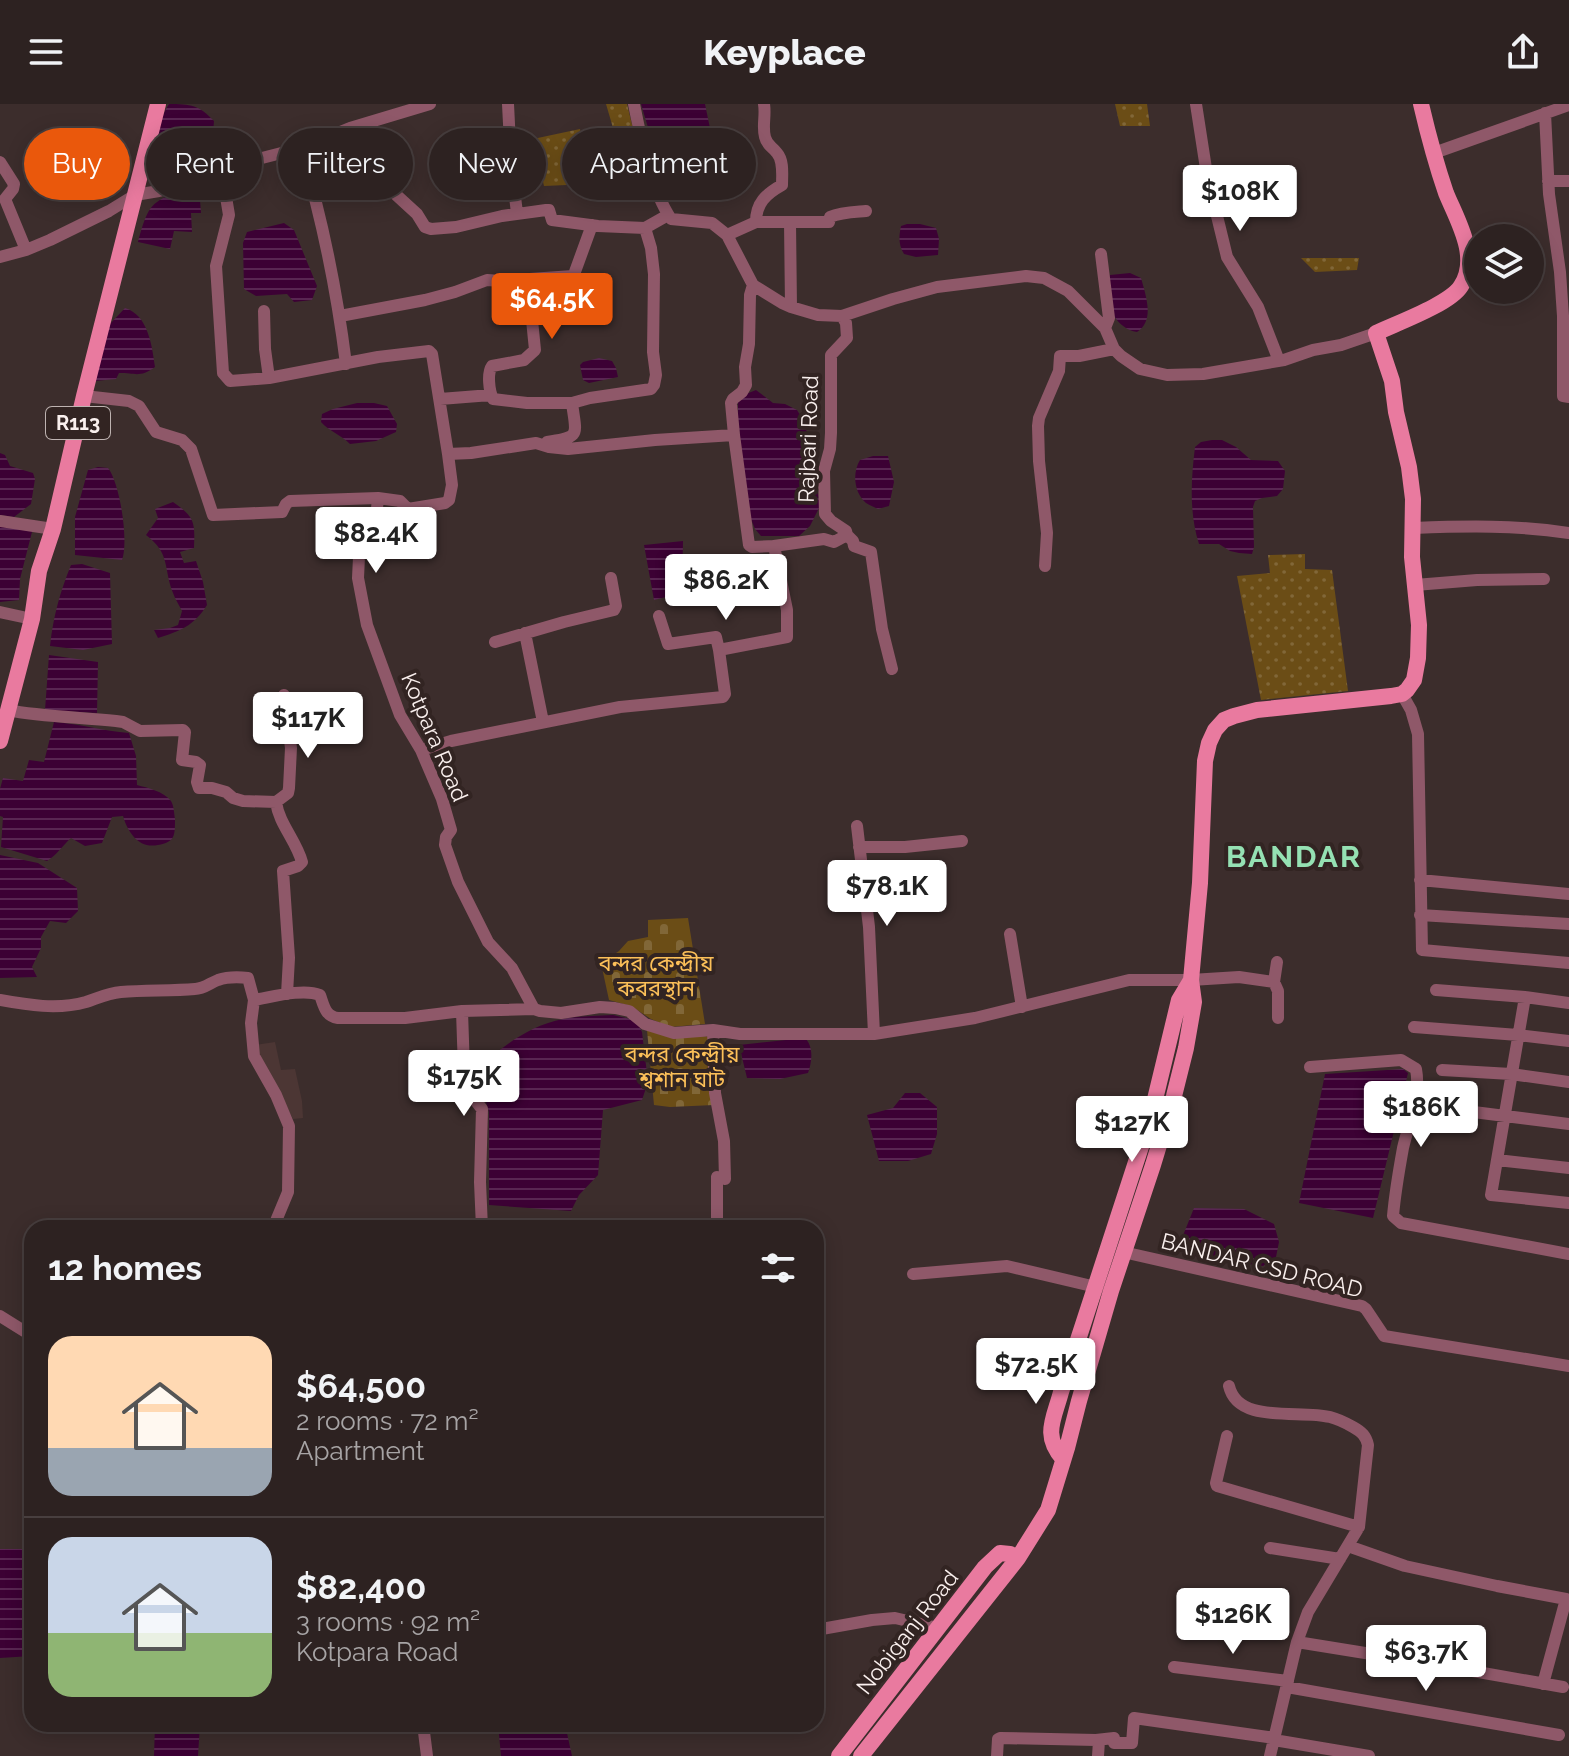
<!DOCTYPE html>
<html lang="en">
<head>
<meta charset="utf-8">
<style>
  :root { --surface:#2d2221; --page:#352a2a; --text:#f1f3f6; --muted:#a7a4a5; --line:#483f3f; --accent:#ea580c }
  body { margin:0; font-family:Raleway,"Noto Sans Bengali",sans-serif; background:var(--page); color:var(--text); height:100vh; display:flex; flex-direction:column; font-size:30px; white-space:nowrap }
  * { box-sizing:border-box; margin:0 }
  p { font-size:26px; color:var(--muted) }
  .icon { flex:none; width:44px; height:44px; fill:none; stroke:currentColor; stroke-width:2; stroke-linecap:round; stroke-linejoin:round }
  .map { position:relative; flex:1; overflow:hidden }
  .details { position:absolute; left:24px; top:1116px; width:800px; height:512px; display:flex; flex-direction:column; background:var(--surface); border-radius:24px; box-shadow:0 4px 20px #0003,0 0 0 2px var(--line) }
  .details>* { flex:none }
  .banner { position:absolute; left:24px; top:24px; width:800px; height:72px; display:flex; gap:16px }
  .buttons { position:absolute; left:1464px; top:120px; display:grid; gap:16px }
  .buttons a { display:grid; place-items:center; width:80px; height:80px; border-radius:50%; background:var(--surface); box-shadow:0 4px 20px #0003,0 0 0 2px var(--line); font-size:40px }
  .price { position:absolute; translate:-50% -68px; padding:0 18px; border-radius:8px; background:#fff; color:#222; font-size:26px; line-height:52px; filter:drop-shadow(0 2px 4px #0008) }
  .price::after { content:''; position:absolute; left:50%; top:48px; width:24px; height:18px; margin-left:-12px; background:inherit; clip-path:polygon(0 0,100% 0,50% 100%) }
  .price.current { background:var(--accent); color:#fff }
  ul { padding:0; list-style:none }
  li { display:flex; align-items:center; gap:24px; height:200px; padding:0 24px }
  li+li { border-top:2px solid var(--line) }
  li span { display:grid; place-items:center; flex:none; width:224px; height:160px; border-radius:24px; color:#555 }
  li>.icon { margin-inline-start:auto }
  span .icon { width:96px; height:96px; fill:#fffc; stroke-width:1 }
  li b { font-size:34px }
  h2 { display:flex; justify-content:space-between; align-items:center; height:96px; padding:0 24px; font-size:34px }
  .tag { padding:0 28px; border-radius:36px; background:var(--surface); box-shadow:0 4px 20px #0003,0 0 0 2px var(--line); font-size:28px; line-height:72px }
  .tag.current { background:var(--accent); color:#fff }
  header { display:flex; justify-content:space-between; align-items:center; height:104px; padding:0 24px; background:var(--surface); font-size:36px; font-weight:800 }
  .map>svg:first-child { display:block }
</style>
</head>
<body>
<header><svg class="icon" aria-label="menu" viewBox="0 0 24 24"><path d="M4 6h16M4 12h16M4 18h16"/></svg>Keyplace<svg class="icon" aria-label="share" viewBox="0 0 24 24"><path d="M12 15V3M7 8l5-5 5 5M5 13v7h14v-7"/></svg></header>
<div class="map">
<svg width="1569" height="1652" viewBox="0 0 1569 1652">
  <defs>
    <pattern id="green-dots" width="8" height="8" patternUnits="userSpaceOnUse" patternTransform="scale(2)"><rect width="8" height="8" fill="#6b4d16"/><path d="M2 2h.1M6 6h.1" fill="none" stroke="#816738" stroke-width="1.8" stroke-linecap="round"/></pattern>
    <pattern id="cemetery-stones" width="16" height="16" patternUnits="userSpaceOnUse" patternTransform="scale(2)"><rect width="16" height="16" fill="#6b4d16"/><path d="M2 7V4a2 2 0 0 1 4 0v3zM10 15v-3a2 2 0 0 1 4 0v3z" fill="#816738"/></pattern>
    <pattern id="water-rules" width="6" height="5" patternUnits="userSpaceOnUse" patternTransform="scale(2)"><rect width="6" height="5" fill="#3c0134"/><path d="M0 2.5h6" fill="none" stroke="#592652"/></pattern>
  </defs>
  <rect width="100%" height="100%" fill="#3c2d2c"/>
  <!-- built -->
  <path fill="#4c3634" d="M275,938L281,966L295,965L302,997L303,1014L293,1015L255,941Z"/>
  <!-- green -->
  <path fill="url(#green-dots)" d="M606,0H627L634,29L616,34Z
    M1115,0H1147L1150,22H1120Z
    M580,25L589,80L544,82L533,35Z
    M1301,154H1359L1357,166L1315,168Z
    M1305,450V465L1332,466L1348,587L1261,596L1237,472L1270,469L1268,451Z"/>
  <!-- cemetery -->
  <path fill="url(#cemetery-stones)" d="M688,814L705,920L670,923L651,915L631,902L609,896L601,859L619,847L628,837L648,833V816Z
    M647,926L711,933L714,1001L670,1003L654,1001Z"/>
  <!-- water -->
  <path fill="url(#water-rules)" d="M169,0C191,0 199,1 214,17L213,30L204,44L156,57C151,40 160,14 169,0Z
    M641,0H705L712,34L676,40L652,37Z
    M186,84L200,96L201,109H191L192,128L174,127L170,145L138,138C149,99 150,99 186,84Z
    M284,119L294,126L317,182L312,196L294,198L287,190L256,192L244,185L243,139L247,128Z
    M907,120H920L936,124L939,135L938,151L916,153L904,150C898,140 899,132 901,122Z
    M1130,169L1141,174C1146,192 1155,217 1137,228C1111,223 1104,194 1110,171Z
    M125,204C148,211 152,241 155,263C140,274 136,269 119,269L116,275L95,277L110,220Z
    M599,254L612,257L616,264L618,273L589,279L583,276L580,261L583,258Z
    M756,286L773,299L785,300L797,306L805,319L820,402L810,422L799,432H761L755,425L749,410L738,316V298L746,290Z
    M357,299H374L387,302L397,320L396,328L376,337L350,340C341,331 329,327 321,318L322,310L333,305Z
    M1212,336H1222L1236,343L1251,356L1278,357L1285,367L1283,385L1277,392L1262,394L1255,397L1253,403L1254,443L1252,450L1239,449L1230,447L1219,440H1199C1189,409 1191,375 1195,343L1201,338Z
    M0,349L5,351L10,362L33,369L35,375L31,400L14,413L0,411Z
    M873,352H888L894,378L889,402L878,405C874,403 869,401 866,399C854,389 852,369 860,356Z
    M98,363L108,364C120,379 129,438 122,456L75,451V413L88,366Z
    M173,398C195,413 195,418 194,444L180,448L184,459L196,457L203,478L207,501C194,522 180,527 158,534L154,526L170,524L178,521L182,507C179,501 175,495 173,489C163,464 171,450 146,431L158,414L155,405Z
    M0,420L33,424L20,475L19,496L0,498Z
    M683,437L682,489L654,496L644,441Z
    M82,460L110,469L112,540L83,546L50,542C53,513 60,488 71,461Z
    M49,551L98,558L97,609L45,606Z
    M54,618C80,620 104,627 129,629L136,652L137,681C148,684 163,687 171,697C174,702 174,709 175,715C175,732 175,738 158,741C139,745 128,729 123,712L112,713L102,739L85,742L71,734C62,742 57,751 47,757L1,743L3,713L0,712V685L3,674L23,677L29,656L44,658Z
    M0,751L38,759L77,784L78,807L66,819L50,817L41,833V844L32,863L37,873L0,874Z
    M613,911L630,915L638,920L642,928L648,978L642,996L603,1006L598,1071L579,1091L571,1107L489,1101V1008C486,995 478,982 473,969C499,945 527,922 563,915C579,912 597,912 613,911Z
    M805,934C814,943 812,958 808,969L780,975L747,974L739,941Z
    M1403,965L1408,969L1373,1114L1299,1099L1325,970Z
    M905,989H920L937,1003V1030L931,1050L908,1057H879L867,1011L893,1004Z
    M1194,1104L1244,1105L1274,1120L1279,1138L1276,1153L1263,1162L1194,1152L1182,1134Z
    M0,1445H32V1552L0,1554Z
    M155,1620H200L198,1652H154Z
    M498,1620H565L572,1652H501Z"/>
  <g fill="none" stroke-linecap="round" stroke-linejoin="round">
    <!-- minor -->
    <path stroke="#8f5869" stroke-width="12" d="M508,0L511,60L517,109
      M634,0C641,35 651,85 671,115L712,119L727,131L753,181L782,199L791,203L818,211L842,212L893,195L937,183L1026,172L1044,174L1068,187L1105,224L1114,245L1121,252L1140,265L1167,271L1203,270L1284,256L1313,246L1341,241L1376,229
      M1196,0L1207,71L1227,153L1258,203L1279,257
      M1545,9L1549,90L1560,168L1563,212V292L1569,293
      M350,24L364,58L357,63L364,78L375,80L393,88L417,110L425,123L431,125L456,123L502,112L546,106H549L552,116L598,122L645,124L668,111
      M301,44C322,114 337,188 346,260
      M1434,49L1569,1
      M0,58L14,80L13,85L5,95L26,146
      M222,69L229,111L216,162L223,269L230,277L269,274L378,253L429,247L432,250L448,350L471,349L536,339L549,343L568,345L655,336L734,331L731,299L733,295L742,288L746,281L745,263L749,240L750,191L753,181
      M1548,77H1569
      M756,118C756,99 766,90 782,81C782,71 784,57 777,49C772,42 767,42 765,33C762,22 766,12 764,0
      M790,118L791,203
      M727,131L756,118H829L830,113C841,108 854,108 866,107
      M1101,150L1109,214L1105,224
      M0,153L26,146L50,136L109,107L135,91L159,87L222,69L258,55L301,44L350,24L430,0
      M264,207L265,245L269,274
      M340,212L425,196L455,188L487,176L501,177L573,172
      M84,292L129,297L139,302L156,328L182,336L191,345L213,411L282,408L286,400L290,397L378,394L374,435L359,453L358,474L367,521L400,611L421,646L442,695L451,726L446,733L445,741L458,778L488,838L512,864L534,905
      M440,295L491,291
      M572,299H527L493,295C489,287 487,269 492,262L524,256L535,246L532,216L568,205V187L592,121
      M734,331L749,441L752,443L774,442
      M547,338C582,333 576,331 572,299L590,294L651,285L654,281L656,271L653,248L654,170L651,144L645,124
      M378,394L400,397L408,405L445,399L449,396L452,381L448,350
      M0,417L53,425
      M1414,424C1466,422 1517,421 1569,429
      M847,431L853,437L854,442L871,448L882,525L892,565
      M1045,462L1047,429L1039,357L1038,322L1039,314L1059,267L1060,252H1079L1114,245
      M1415,481L1477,476L1544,475
      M0,508L32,515
      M659,512L668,540L716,533L719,546L787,533V506L774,442L824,435L834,438L847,431L846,427L831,417L825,410L824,367L830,345L831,329V251L847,234L846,219L842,212
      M525,529L543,618
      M495,538L564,518L614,506L616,502L611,474
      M1402,590L1411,606L1418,630L1422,846L1569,859
      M7,606C43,613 79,613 116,617L123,618L140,627L183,626L185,628L182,656L196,658L200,661L197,678L199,684H212L226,688L233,694L243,697L276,698C279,720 296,736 302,758L298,762L283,767L289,854L287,890
      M421,646L451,637L620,603L723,593L725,590L719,546
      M276,698L288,689L289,684L291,644L284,591
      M857,722L869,823L874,930
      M859,743H905L962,737
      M1420,776L1569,790
      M1420,811L1569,820
      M1010,830L1022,903
      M1274,878L1277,858
      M1436,886L1525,893L1569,899
      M1525,893L1491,1091L1569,1099
      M0,896C27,901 58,906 86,898C98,894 108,889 121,888C146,886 171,887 195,885C204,885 210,879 218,876C227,873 239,873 248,874L254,896C272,893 303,884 320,891C324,902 325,912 338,914H405L462,907L534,905L540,907L561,909L600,903L615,904L629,907L645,920L674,929L713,926L740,930H874L975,914L1129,876H1191L1239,873L1274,878L1278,887V914
      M254,896L251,919L254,952L276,991L289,1022L288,1088L273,1124
      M462,907L464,966L475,996L482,1005L480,1078L482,1124
      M1414,923L1518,931L1569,937
      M713,926L715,989L724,1037L725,1075L717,1073V1124
      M1310,963L1401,956L1416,965C1421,992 1409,1017 1403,1044C1399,1066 1395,1089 1393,1112L1401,1119L1569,1150
      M1442,966L1511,970L1569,978
      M1442,1004L1569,1020
      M1497,1056L1569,1064
      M1123,1148L1362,1202L1366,1205L1384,1232L1569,1262
      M913,1170L1007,1162L1096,1183
      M0,1212L24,1227H32
      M1229,1282C1238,1321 1300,1305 1330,1313C1338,1315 1346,1319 1353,1323C1362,1328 1366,1332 1368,1341L1359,1423L1308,1508L1297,1538L1270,1652
      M1227,1332L1216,1379L1217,1382L1359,1423
      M1348,1442L1405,1462L1497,1482L1566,1495L1543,1580
      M1270,1444L1340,1455
      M816,1526L872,1516L895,1514L938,1524
      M1297,1538L1427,1559L1563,1583
      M1174,1563L1288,1577
      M1287,1583L1559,1631
      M423,1620L427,1652
      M1096,1636L1114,1634V1639H1132L1134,1614L1275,1634
      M1274,1636L1369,1652
      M997,1652L998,1635L1000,1634L1096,1636L1099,1637L1098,1652"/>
    <!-- major -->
    <path stroke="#e97a9f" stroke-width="16" d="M0,637L32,515L39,467L53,425L84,292L158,0
      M1063,1355C1042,1331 1054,1315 1061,1288L1151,1012L1179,896L1191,876
      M839,1652L985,1463L1000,1449L1010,1450L1018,1454
      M861,1652L1018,1454L1048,1406L1067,1344L1079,1297L1111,1187L1153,1061L1174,992L1186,944L1194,898L1191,876L1200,779L1205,657L1209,639L1215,626L1224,616L1234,612L1257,606L1391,592L1402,590L1407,586L1414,576L1418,554L1419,521L1412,453L1413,395L1409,363L1396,308L1392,277L1376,229C1397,219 1450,200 1461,182C1480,153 1457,116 1446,89C1436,60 1428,30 1421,0"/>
  </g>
  <g text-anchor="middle" stroke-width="8" stroke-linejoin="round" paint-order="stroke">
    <!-- shield labels -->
    <rect fill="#322422" stroke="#beb3b1" stroke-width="2" x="46" y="303" width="64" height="32" rx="6"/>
    <g font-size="20" font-weight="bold" fill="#faf0ee">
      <text x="78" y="326">R113</text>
    </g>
    <!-- street labels -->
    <g font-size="22" fill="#faf0ee" stroke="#322422">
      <text transform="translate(808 335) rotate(-88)" y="8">Rajbari Road</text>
      <text transform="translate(435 633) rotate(67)" y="8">Kotpara Road</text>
      <text transform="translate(1262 1161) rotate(14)" y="8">BANDAR CSD ROAD</text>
      <text transform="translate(907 1528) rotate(-52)" y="8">Nobiganj Road</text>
    </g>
    <!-- park labels -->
    <g font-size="22" fill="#fcc059" stroke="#322422">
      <text x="656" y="867">বন্দর কেন্দ্রীয়<tspan x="656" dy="25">কবরস্থান</tspan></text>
      <text x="682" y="958">বন্দর কেন্দ্রীয়<tspan x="682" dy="25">শ্বশান ঘাট</tspan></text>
    </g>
    <!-- district labels -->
    <g font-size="30" font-weight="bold" letter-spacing="2" fill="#95e1b3" stroke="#322422">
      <text x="1294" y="763">BANDAR</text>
    </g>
  </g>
</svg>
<div class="buttons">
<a><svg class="icon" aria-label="layers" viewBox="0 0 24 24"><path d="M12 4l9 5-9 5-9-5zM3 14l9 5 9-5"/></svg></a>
</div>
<b class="price" style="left:1240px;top:129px">$108K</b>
<b class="price current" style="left:552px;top:237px">$64.5K</b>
<b class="price" style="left:376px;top:471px">$82.4K</b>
<b class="price" style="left:726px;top:518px">$86.2K</b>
<b class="price" style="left:308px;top:656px">$117K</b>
<b class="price" style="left:887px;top:824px">$78.1K</b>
<b class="price" style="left:464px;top:1014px">$175K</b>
<b class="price" style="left:1421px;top:1045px">$186K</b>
<b class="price" style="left:1132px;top:1060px">$127K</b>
<b class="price" style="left:1036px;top:1302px">$72.5K</b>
<b class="price" style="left:1233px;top:1552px">$126K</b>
<b class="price" style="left:1426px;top:1589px">$63.7K</b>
<div class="banner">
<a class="tag current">Buy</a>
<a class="tag">Rent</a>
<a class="tag">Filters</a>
<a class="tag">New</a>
<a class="tag">Apartment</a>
</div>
<section class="details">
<h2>12 homes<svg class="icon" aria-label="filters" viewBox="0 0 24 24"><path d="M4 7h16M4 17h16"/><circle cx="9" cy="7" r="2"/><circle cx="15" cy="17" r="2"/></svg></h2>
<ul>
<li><span style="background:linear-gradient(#ffd9b3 70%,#9aa5b1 0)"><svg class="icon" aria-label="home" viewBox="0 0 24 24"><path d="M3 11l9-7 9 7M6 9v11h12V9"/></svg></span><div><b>$64,500</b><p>2 rooms · 72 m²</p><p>Apartment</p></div></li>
<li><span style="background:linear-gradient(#c9d6e8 60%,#8fb573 0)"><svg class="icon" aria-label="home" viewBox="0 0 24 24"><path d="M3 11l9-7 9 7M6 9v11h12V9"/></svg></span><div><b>$82,400</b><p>3 rooms · 92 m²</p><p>Kotpara Road</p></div></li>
</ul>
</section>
</div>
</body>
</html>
